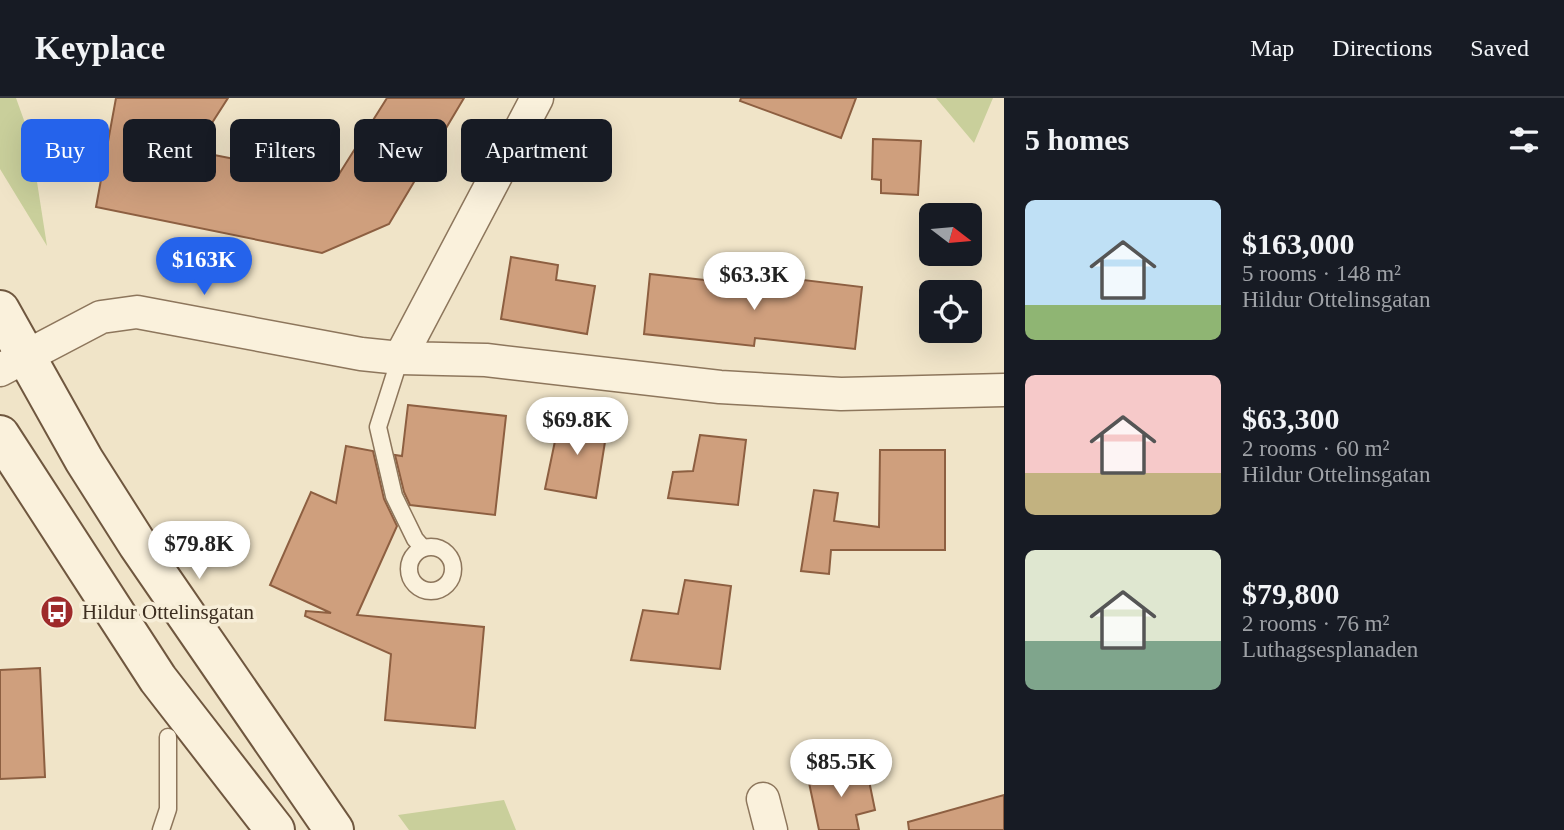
<!DOCTYPE html>
<html lang="en">
<head>
<meta charset="utf-8">
<style>
  :root { --surface:#171b24; --page:#20242c; --text:#f1f3f6; --muted:#9ea1a6; --line:#363941; --accent:#2563eb }
  body { margin:0; font-family:"Times New Roman",serif; background:var(--page); color:var(--text); height:100vh; display:flex; flex-direction:column; font-size:26px; white-space:nowrap }
  * { box-sizing:border-box; margin:0 }
  p { font-size:23px; color:var(--muted) }
  .icon { flex:none; width:38px; height:38px; fill:none; stroke:currentColor; stroke-width:2; stroke-linecap:round; stroke-linejoin:round }
  .map { position:relative; flex:1; overflow:hidden }
  .sheet { display:flex; flex-direction:column; background:var(--surface); width:560px }
  .sheet>* { flex:none }
  .top-card { position:absolute; left:21px; top:21px; width:665px; height:63px; display:flex; gap:14px }
  .needle { width:46px; rotate:106deg }
  .buttons { position:absolute; left:919px; top:105px; display:grid; gap:14px }
  .buttons a { display:grid; place-items:center; width:63px; height:63px; border-radius:10px; background:var(--surface); box-shadow:0 7px 28px #0002; font-size:35px }
  .price { position:absolute; translate:-50% -60px; padding:0 16px; border-radius:24px; background:#fff; color:#222; font-size:23px; line-height:46px; filter:drop-shadow(0 2px 4px #0008) }
  .price::after { content:''; position:absolute; left:50%; top:42px; width:21px; height:16px; margin-left:-10px; background:inherit; clip-path:polygon(0 0,100% 0,50% 100%) }
  .price.on { background:var(--accent); color:#fff }
  ul { padding:0; list-style:none }
  li { display:flex; align-items:center; gap:21px; height:175px; padding:0 21px }
  li span { display:grid; place-items:center; flex:none; width:196px; height:140px; border-radius:10px; color:#555 }
  li>.icon { margin-inline-start:auto }
  span .icon { width:84px; height:84px; fill:#fffc; stroke-width:1 }
  li b { font-size:30px }
  h2 { display:flex; justify-content:space-between; align-items:center; height:84px; padding:0 21px; font-size:30px }
  .pill { padding:0 24px; border-radius:10px; background:var(--surface); box-shadow:0 7px 28px #0002; font-size:24px; line-height:63px }
  .pill.on { background:var(--accent); color:#fff }
  header { display:flex; align-items:center; gap:42px; box-sizing:border-box; height:98px; padding:0 35px; background:var(--surface); border-bottom:2px solid var(--line) }
  header strong { font-size:33px }
  nav { display:flex; gap:38px; margin-inline-start:auto; font-size:24px }
  main { display:flex; flex:1; min-height:0 }
  .map>svg:first-child { display:block }
</style>
</head>
<body>
<header>
<strong>Keyplace</strong>
<nav><a>Map</a><a>Directions</a><a>Saved</a></nav>
</header>
<main>
<div class="map">
<svg width="1004" height="732" viewBox="0 0 1004 732">
  <rect width="100%" height="100%" fill="#f0e4c8"/>
  <!-- green -->
  <path fill="#c9cf9b" d="M0,0H16L30,39L47,148L0,71Z
    M936,0H993L974,45Z
    M504,702L516,732H409L398,717Z"/>
  <!-- building -->
  <path fill="#cf9f7d" stroke="#8d5f41" stroke-width="2" d="M116,0H228L194,53L336,81L387,0H464L389,126L322,155L96,109Z
    M741,0H856L841,40L740,3Z
    M873,41L921,43L918,97L881,95V82L872,81Z
    M511,159L558,167L556,182L595,188L587,236L501,221Z
    M650,176L778,190L779,179L862,189L855,251L755,240L754,248L644,236Z
    M408,307L506,318L495,417L410,407L404,394L395,357L402,358Z
    M560,319L608,325L596,400L545,391Z
    M700,337L746,342L738,407L668,400L673,374L693,373Z
    M346,348L373,353L384,401L397,428L357,517L484,529L475,630L385,622L391,556L305,518L306,513L331,515L270,487L311,394L336,405Z
    M880,352H945V452H831L829,476L801,473L814,392L838,395L834,423L879,429Z
    M685,482L731,488L720,571L631,562L643,512L678,516Z
    M40,570L45,679L0,681V572Z
    M866,668L875,712L856,717L859,732H819L808,680Z
    M1004,697V732H909L908,724Z"/>
  <g fill="none" stroke-linecap="round" stroke-linejoin="round">
    <defs>
      <path id="lane" d="M400,260L378,329L394,398L415,441L422,449
        M409 471a22 22 0 1 1 44 0a22 22 0 1 1-44 0Z
        M161,732L168,711V639"/>
      <path id="street" d="M400,260L537,0
        M0,272L101,219L137,214L361,256L400,260L486,262L720,289L841,296L1004,292
        M763,701L771,732"/>
      <path id="secondary" d="M0,212L84,362L138,447L334,732
        M0,337L158,581L275,732"/>
    </defs>
    <!-- lane casing -->
    <use href="#lane" stroke="#8d765c" stroke-width="19"/>
    <!-- street casing -->
    <use href="#street" stroke="#8d765c" stroke-width="35"/>
    <!-- secondary casing -->
    <use href="#secondary" stroke="#6f573f" stroke-width="42"/>
    <!-- lane -->
    <use href="#lane" stroke="#faf1dc" stroke-width="16"/>
    <!-- street -->
    <use href="#street" stroke="#faf1dc" stroke-width="32"/>
    <!-- secondary -->
    <use href="#secondary" stroke="#faf1dc" stroke-width="38"/>
  </g>
  <!-- icons -->
  <defs>
    <symbol id="bus-disc" viewBox="-11 -11 22 22"><circle r="9.5" fill="#9e2a2b" stroke="#f7eed8"/><path d="M-5-6H5V4H4V6H2V4H-2V6H-4V4H-5ZM-3.5-4V0h7V-4ZM-3.5 1.2v1.5H-2V1.2ZM2 1.2v1.5H3.5V1.2Z" fill="#fff"/></symbol>
  </defs>
  <g fill-rule="evenodd">
    <use href="#bus-disc" x="38" y="495" width="38" height="38"/>
  </g>
  <g text-anchor="middle" stroke-width="7" stroke-linejoin="round" paint-order="stroke">
    <!-- poi labels -->
    <g font-size="21" fill="#3d2e20" stroke="#f7eed8" text-anchor="start">
      <text x="82" y="521">Hildur Ottelinsgatan</text>
    </g>
  </g>
</svg>
<div class="buttons">
<a><svg class="needle" viewBox="-14 -14 28 28"><path d="M0-13l5 13h-10z" fill="#e53935"/><path d="M0 13l5-13h-10z" fill="#9ea1a6"/></svg></a>
<a><svg class="icon" aria-label="locate" viewBox="0 0 24 24"><circle cx="12" cy="12" r="6"/><path d="M12 2v4M12 18v4M2 12h4M18 12h4"/></svg></a>
</div>
<b class="price on" style="left:204px;top:199px">$163K</b>
<b class="price" style="left:754px;top:214px">$63.3K</b>
<b class="price" style="left:577px;top:359px">$69.8K</b>
<b class="price" style="left:199px;top:483px">$79.8K</b>
<b class="price" style="left:841px;top:701px">$85.5K</b>
<div class="top-card">
<a class="pill on">Buy</a>
<a class="pill">Rent</a>
<a class="pill">Filters</a>
<a class="pill">New</a>
<a class="pill">Apartment</a>
</div>
</div>
<section class="sheet">
<h2>5 homes<svg class="icon" aria-label="filters" viewBox="0 0 24 24"><path d="M4 7h16M4 17h16"/><circle cx="9" cy="7" r="2"/><circle cx="15" cy="17" r="2"/></svg></h2>
<ul>
<li><span style="background:linear-gradient(#bfe0f5 75%,#8fb573 0)"><svg class="icon" aria-label="home" viewBox="0 0 24 24"><path d="M3 11l9-7 9 7M6 9v11h12V9"/></svg></span><div><b>$163,000</b><p>5 rooms · 148 m²</p><p>Hildur Ottelinsgatan</p></div></li>
<li><span style="background:linear-gradient(#f6c9c9 70%,#c2b280 0)"><svg class="icon" aria-label="home" viewBox="0 0 24 24"><path d="M3 11l9-7 9 7M6 9v11h12V9"/></svg></span><div><b>$63,300</b><p>2 rooms · 60 m²</p><p>Hildur Ottelinsgatan</p></div></li>
<li><span style="background:linear-gradient(#dfe7d0 65%,#7fa58c 0)"><svg class="icon" aria-label="home" viewBox="0 0 24 24"><path d="M3 11l9-7 9 7M6 9v11h12V9"/></svg></span><div><b>$79,800</b><p>2 rooms · 76 m²</p><p>Luthagsesplanaden</p></div></li>
</ul>
</section>
</main>
</body>
</html>
